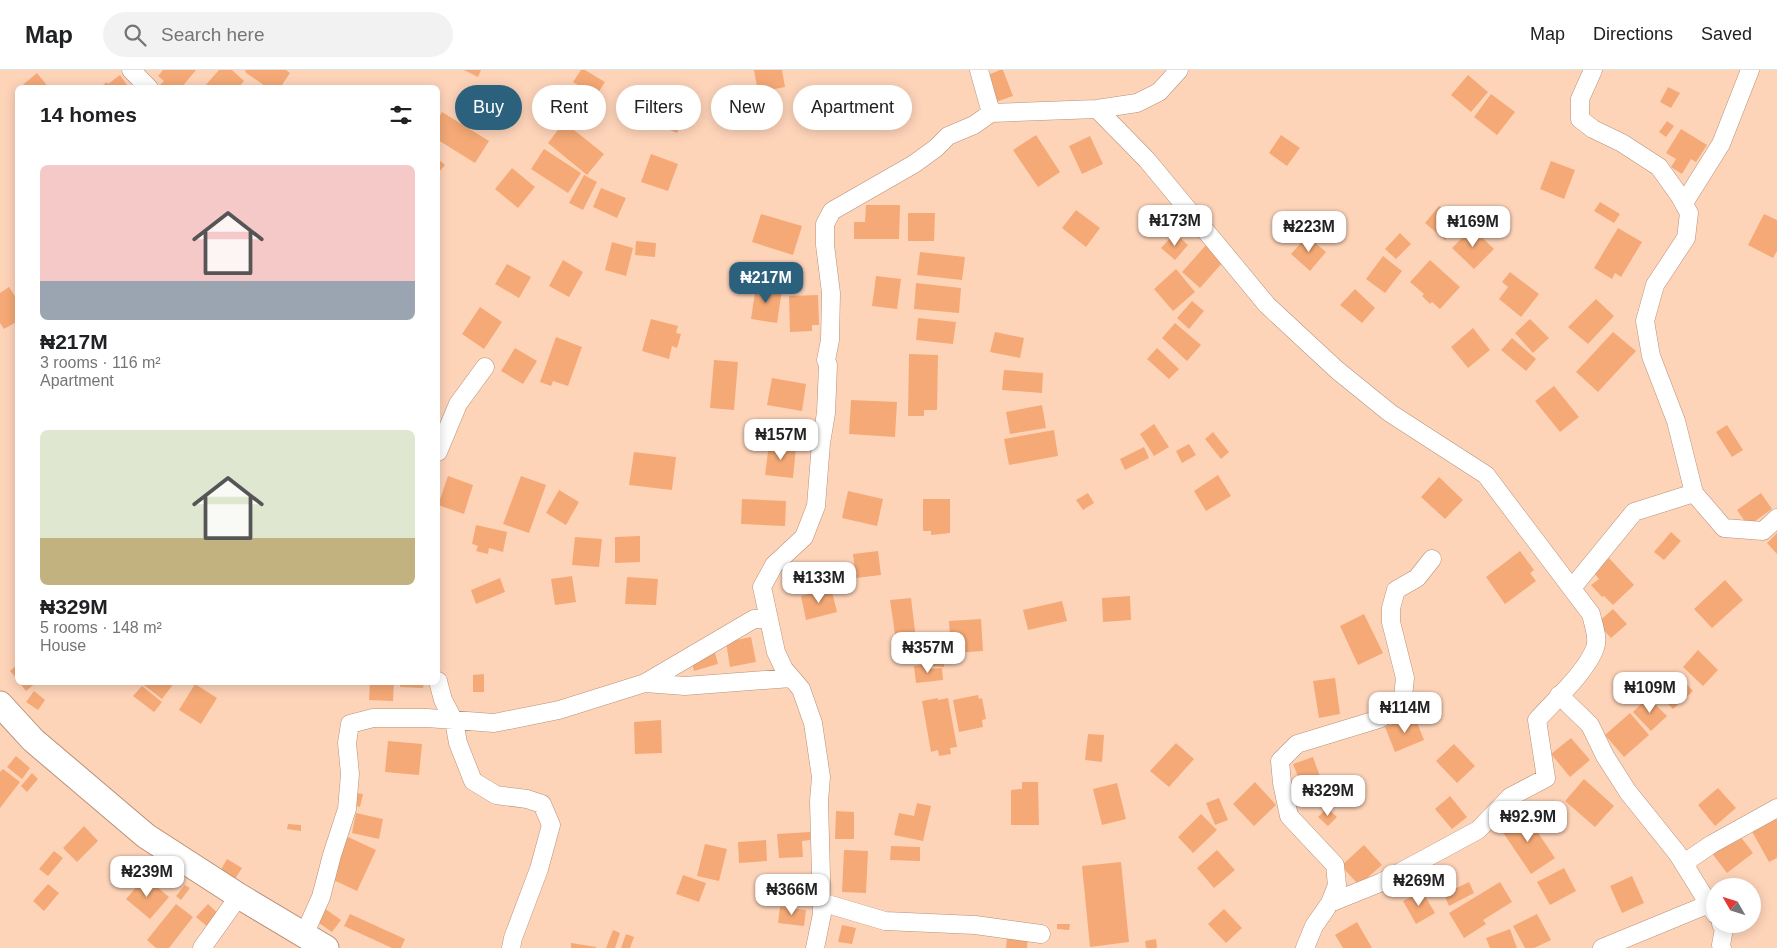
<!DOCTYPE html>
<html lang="en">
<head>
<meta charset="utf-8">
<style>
  :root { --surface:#fff; --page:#f2f2f2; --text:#202124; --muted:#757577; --line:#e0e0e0; --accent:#2c617d }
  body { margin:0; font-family:Arial,sans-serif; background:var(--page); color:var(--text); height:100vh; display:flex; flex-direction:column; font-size:19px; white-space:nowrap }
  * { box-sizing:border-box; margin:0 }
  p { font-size:16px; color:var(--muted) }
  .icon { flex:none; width:28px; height:28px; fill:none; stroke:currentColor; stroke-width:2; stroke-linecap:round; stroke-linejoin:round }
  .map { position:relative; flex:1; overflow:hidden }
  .drawer { position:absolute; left:15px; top:15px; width:425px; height:600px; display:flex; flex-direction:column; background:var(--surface); border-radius:8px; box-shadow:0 2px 12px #0003 }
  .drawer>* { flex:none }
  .guide { position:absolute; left:455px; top:15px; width:475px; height:45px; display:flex; gap:10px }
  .needle { width:32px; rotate:309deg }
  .buttons { position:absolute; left:1706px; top:808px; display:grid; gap:10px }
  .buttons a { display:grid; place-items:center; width:55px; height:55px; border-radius:50%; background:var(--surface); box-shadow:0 2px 12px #0003; font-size:25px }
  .price { position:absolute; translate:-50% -42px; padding:0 11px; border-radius:10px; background:#fff; color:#222; font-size:16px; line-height:32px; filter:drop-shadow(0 1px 2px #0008) }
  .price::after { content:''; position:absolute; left:50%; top:30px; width:15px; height:11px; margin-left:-8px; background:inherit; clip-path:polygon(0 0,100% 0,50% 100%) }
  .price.current { background:var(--accent); color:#fff }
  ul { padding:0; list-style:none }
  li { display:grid; align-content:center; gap:10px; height:265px; padding:0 25px }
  li span { display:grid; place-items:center; height:155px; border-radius:8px; color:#555 }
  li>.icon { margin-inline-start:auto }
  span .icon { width:90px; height:90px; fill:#fffc; stroke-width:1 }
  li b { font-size:21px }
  h2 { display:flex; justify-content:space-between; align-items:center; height:60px; padding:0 25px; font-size:21px }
  .chip { padding:0 18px; border-radius:22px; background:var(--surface); box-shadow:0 2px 12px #0003; font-size:18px; line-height:45px }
  .chip.current { background:var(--accent); color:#fff }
  header { display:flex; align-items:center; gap:30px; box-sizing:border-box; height:70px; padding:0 25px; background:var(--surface); border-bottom:1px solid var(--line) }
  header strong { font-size:24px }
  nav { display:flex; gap:28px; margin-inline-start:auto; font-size:18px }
  .search { width:350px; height:45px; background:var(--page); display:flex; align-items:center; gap:12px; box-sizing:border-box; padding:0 18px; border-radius:28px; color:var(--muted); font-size:19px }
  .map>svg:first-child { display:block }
</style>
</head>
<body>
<header>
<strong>Map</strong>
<div class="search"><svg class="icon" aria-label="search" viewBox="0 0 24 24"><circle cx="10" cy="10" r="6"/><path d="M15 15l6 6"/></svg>Search here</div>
<nav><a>Map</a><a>Directions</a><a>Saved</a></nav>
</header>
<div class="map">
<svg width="1777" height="878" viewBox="0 0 1777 878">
  <rect width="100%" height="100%" fill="#fed4b9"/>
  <!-- building -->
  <path fill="#f5a976" d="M163,0H196L181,18H162L160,15L164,11L158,6Z
    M219,0H232L244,11L238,18H203Z
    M246,0H286L290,3L280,18H268L245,2Z
    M464,0H481L478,7Z
    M581,0H585L605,12L596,26L573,12Z
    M754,0H782L785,17L758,22Z
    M1000,0H1003L1013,26L993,33L983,7Z
    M37,3L49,18H19Z
    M120,5L129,18H99L107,12L108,14Z
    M1468,5L1488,22L1471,42L1451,25Z
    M1668,17L1680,23L1671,38L1660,32Z
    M1491,24L1515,42L1497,65L1474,47Z
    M658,29L686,41L677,63L649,51Z
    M507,31L519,40L511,49L500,40Z
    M442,42L489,71L475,93L438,70V49Z
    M1667,51L1674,56L1666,67L1659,62Z
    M564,52L604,84L587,105L548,73Z
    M1681,59L1707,75L1696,92L1691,89L1682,104L1671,97L1676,89L1666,83Z
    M1036,65L1060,102L1038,117L1013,80Z
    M1281,65L1300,78L1287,96L1269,83Z
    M1090,66L1103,94L1082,104L1069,76Z
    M544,79L581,103L568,123L531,99Z
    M651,84L678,94L668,121L641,112Z
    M438,89L445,95L438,103Z
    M1551,91L1575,100L1564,129L1540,119Z
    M512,98L535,117L518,138L495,119Z
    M584,105L597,112L583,140L569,133Z
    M601,118L626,128L617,148L593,137Z
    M1600,132L1620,144L1614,153L1594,141Z
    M866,135H900L899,169H854V152H865Z
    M1439,136L1460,153L1445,170L1425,153Z
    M1076,140L1100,158L1086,177L1062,158Z
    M908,143H935L934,171H908Z
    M761,144L802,156L793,185L752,172Z
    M1764,144L1777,150V181L1773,188L1748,175Z
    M1472,158L1494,179L1474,199L1452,178Z
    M1618,158L1642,172L1621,207L1615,203L1612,209L1594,198Z
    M1175,163L1188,175L1175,190L1161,178Z
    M1400,163L1411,174L1396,189L1385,179Z
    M1307,166L1326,182L1310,201L1291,184Z
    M636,171L656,173L655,187L635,185Z
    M612,172L633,178L626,206L605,200Z
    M1206,175L1224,191L1200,218L1182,202Z
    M920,182L965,187L962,210L917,205Z
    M1383,186L1402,201L1385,223L1366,209Z
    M563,190L583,202L569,227L549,216Z
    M1430,190L1460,217L1440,239L1432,232L1430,234L1422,226L1424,224L1410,212Z
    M507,194L531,207L519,228L495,214Z
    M1176,199L1195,222L1173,241L1154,219Z
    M1510,202L1539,224L1521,247L1499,229L1508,217L1502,212Z
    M876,206L901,209L897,239L872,236Z
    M916,213L961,218L959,243L914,239Z
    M756,216L782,220L777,253L751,249Z
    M9,217L18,231V251L4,259L0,253V223Z
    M1355,219L1375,238L1362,253L1340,235Z
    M818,225L819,255H812V261L790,262L789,226Z
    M1596,229L1614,246L1588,274L1568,257Z
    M1192,231L1204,241L1189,259L1177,248Z
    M480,237L502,252L484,279L462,264Z
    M918,248L956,252L953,274L916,270Z
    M651,249L678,256L676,263L681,264L677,278L672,276L669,289L642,281Z
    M1530,249L1549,268L1533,283L1515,263Z
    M1175,253L1201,275L1187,291L1162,268Z
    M1473,258L1490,280L1468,298L1451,277Z
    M995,262L1024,268L1020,288L990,282Z
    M1613,262L1636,281L1598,322L1576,302Z
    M556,267L582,277L568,316L553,311L551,316L540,312Z
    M1512,268L1536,289L1526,301L1501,280Z
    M515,278L537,291L523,314L501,301Z
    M1157,278L1179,299L1169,309L1147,289Z
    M909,284L938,285L937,340H924V346H908Z
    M714,290L738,292L734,340L710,338Z
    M1004,300L1043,303L1042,323L1002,320Z
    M772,308L806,314L802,341L767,335Z
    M1554,316L1579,347L1560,362L1535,331Z
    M851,330L897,332L895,367L849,364Z
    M1042,335L1046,358L1010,364L1006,342Z
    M1154,354L1169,377L1154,386L1140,364Z
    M1727,355L1743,380L1732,387L1716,362Z
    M1054,360L1058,386L1009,395L1004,369Z
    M1213,362L1229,382L1221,389L1205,369Z
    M769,374L796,377L793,408L765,405Z
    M1189,374L1196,385L1182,393L1176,381Z
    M1144,377L1149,388L1125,400L1120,389Z
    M634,382L676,387L672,420L629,415Z
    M1218,405L1231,426L1206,441L1194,421Z
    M448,406L473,415L464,444L438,435Z
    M521,406L546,415L529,463L503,454Z
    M1439,407L1463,430L1445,449L1421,427Z
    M559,420L579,432L566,455L546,443Z
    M848,421L883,429L877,456L842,448Z
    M1088,423L1094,433L1083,440L1076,430Z
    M1761,423L1772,439L1748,456L1737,440Z
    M742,429L786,431L785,456L741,454Z
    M923,429H950V463L931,465V461H923Z
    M476,455L507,462L503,482L489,478L488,484L476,481L478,476L472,474Z
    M1671,462L1681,471L1664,490L1654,482Z
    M1777,463V484L1767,473Z
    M640,466V492L615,493V467Z
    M575,467L602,469L599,497L572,495Z
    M878,481L881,505L856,508L853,484Z
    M1520,481L1534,500L1530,503L1536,511L1505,534L1486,507Z
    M1609,488L1634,515L1613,535L1604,526L1602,527L1591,515L1599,509L1593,502Z
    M572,506L576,532L555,535L551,509Z
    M627,507L658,509L656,535L625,534Z
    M500,508L505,522L476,534L471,520Z
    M1725,510L1743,530L1712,558L1694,539Z
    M831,518L837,542L806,550L801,526Z
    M1130,526L1131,550L1103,552L1102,528Z
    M911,528L916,569L896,571L890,530Z
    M1062,531L1067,551L1028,560L1023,540Z
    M1613,539L1627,554L1611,568L1597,553Z
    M1364,544L1383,583L1358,595L1340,556Z
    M981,549L983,581L951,583L949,551Z
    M751,567L756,592L730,597L726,572Z
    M714,579L718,594L694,601L690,585Z
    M933,580L945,581L944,597L932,596Z
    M1698,580L1718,600L1703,616L1683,597Z
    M18,594V610L10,601Z
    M928,594V599L942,598L943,610L916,613L914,596Z
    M1676,603L1693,621L1673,639L1656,621Z
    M484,604V622H473V605Z
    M1335,608L1340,644L1319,648L1313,611Z
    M19,612H37L26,621Z
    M140,612H175L162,629Z
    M370,612H394L393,631L369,630Z
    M400,612H424L423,618L400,617Z
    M195,614L217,628L201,654L179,640Z
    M142,616L162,632L154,642L133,626Z
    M34,621L45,630L38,640L26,632Z
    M978,625L979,629L982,628L986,649L982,650L983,657L959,662L953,630Z
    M1648,627L1667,646L1651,661L1633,642Z
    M938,628V630L948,628L957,677L950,678L951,684L939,686L938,680L931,682L922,631Z
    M1630,643L1649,665L1624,687L1605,665Z
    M1414,645L1424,670L1395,682L1385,657Z
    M661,650L662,683L635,684L634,652Z
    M1088,664L1104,665L1102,692L1085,690Z
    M1571,668L1590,690L1570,707L1551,684Z
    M388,671L422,674L419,705L385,702Z
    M1176,673L1194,689L1169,717L1150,701Z
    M1454,674L1475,696L1457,713L1436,691Z
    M16,686L30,698L22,709L7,697Z
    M1313,687L1322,712L1303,719L1293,694Z
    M3,699L20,712L0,738V702Z
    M32,703L38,709L27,722L21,716Z
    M1584,709L1614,736L1595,757L1565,731Z
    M1022,712H1038L1039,755H1011V720L1022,719Z
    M1255,712L1276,735L1254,756L1233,734Z
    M1117,713L1126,749L1102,755L1093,719Z
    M1718,718L1736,738L1715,756L1698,735Z
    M355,723L363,724L360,737L352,735Z
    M1450,726L1467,747L1452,759L1435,739Z
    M1219,728L1228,750L1215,755L1206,733Z
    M917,733L931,736L923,771L894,765L899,743L914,746Z
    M1327,738L1337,747L1328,756L1318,747Z
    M836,741L854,742V769H835Z
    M1524,742L1555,788L1531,804L1500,758Z
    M356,743L383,749L379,769L352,763Z
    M1201,744L1217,760L1193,783L1178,767Z
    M1774,744L1777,750V788L1769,792L1750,758Z
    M288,754L301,755V761L287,759Z
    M84,756L98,771L77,792L63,778Z
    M810,762V770L802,771L803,787L779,788L777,764Z
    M1737,762L1753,783L1727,803L1711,782Z
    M348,767L376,780L357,821L329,808Z
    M766,770L767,791L739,793L738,772Z
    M705,774L727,779L719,811L697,806Z
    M1364,775L1382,795L1359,815L1341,796Z
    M891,776L920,777V791L890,790Z
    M844,780L868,781L866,823L842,822Z
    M1217,780L1235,800L1214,818L1197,798Z
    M54,781L63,788L48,806L39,799Z
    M227,789L242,798L233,812L219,803Z
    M1121,792L1129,872L1090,877L1082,796Z
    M1564,798L1576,821L1550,835L1537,812Z
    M683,805L706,813L699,832L676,824Z
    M1632,806L1644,833L1622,843L1610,816Z
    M145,807L169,827L150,849L126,829Z
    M1469,812L1474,823L1449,836L1444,824Z
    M1500,812L1512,832L1483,850L1486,854L1464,868L1449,843Z
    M48,814L59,823L44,841L33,831Z
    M185,815L190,818L181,830L176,826Z
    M1422,821L1435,843L1416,854L1403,831Z
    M176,834L193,847L169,878H156L147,870Z
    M208,834L220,845L209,858L196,847Z
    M780,837L806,840L804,856L778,853Z
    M324,838L341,850L332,862L316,851Z
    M1224,839L1242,858L1226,873L1208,854Z
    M350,844L405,869L401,878H392L344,856Z
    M1537,844L1551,870L1534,878H1525L1513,856Z
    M1357,852L1372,878H1343L1335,865Z
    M1057,854H1070L1069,860L1057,859Z
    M842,855L856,858L852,874L838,872Z
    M1510,859L1517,878H1490L1486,868Z
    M613,860L620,863L615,878H606Z
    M626,864L634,867L630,878H621Z
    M1007,868H1028L1027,878H1006Z
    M1156,869L1157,878H1146L1145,871Z
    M571,873L596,877V878H571Z"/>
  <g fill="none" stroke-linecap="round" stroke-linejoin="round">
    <defs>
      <path id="street" d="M131,0L149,18
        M979,0L991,43
        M1593,0L1580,29V49L1593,59L1622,73L1659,97L1679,125L1689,143L1686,168L1655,215L1645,251L1651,286L1676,351L1694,423
        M1097,39L1147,90L1267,235L1337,300L1390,343L1486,405L1591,544C1593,554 1599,568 1595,578C1587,601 1554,631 1537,650L1546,708L1510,727L1478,760L1382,812L1330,833
        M1684,133L1721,74L1750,0
        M438,382L458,334L485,297
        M1572,518L1634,442L1694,423L1724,458L1763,461L1777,448
        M438,611L443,630L454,651L458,673L473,711L496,725L527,729L542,734L551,755L539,799L513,868L511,878
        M645,613L685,616L791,608
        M1559,625L1590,655L1605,686L1628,722L1677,783L1715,844
        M1684,793L1712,774L1777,738
        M821,832L885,851L975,855L1041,864
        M1721,854L1724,859L1721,875L1722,878
        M304,865L321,827L332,785L347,739L350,704L347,673L350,654L373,648H427L494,653L559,640L645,613L754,549H769
        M202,878L239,826
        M815,878L822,844L819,731L821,707L813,653L801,619L784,599L776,582L762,517L774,495L804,467L816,436L821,373L826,343L828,295L826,290L830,270L831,223L825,175V154L832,141L914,94L936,78L948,66L974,55L991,43L1097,39L1137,33L1159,22L1179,0
        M1305,878L1314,856L1330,833L1337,815L1335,795L1289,746L1282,713L1280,691L1297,674L1379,649L1402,636L1405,608L1391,552V538L1396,520L1417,508L1432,489
        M1602,878L1709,834"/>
      <path id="secondary" d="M0,634L33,670L146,766L239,826L326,878"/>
    </defs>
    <!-- street casing -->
    <use href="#street" stroke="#b89177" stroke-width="19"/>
    <!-- secondary casing -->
    <use href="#secondary" stroke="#b89177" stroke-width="27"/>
    <!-- street -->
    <use href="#street" stroke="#fff" stroke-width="18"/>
    <!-- secondary -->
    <use href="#secondary" stroke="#fff" stroke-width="25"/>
  </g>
</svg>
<div class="buttons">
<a><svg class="needle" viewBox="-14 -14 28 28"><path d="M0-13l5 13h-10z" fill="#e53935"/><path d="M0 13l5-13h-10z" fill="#757577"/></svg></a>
</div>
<b class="price" style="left:1175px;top:177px">₦173M</b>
<b class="price" style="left:1473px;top:178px">₦169M</b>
<b class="price" style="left:1309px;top:183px">₦223M</b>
<b class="price current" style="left:766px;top:234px">₦217M</b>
<b class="price" style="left:781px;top:391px">₦157M</b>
<b class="price" style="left:819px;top:534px">₦133M</b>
<b class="price" style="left:928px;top:604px">₦357M</b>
<b class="price" style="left:1650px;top:644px">₦109M</b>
<b class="price" style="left:1405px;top:664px">₦114M</b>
<b class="price" style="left:1328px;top:747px">₦329M</b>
<b class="price" style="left:1528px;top:773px">₦92.9M</b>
<b class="price" style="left:147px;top:828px">₦239M</b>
<b class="price" style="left:1419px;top:837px">₦269M</b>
<b class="price" style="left:792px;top:846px">₦366M</b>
<div class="guide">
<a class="chip current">Buy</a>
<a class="chip">Rent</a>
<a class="chip">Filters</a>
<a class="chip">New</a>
<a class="chip">Apartment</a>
</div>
<section class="drawer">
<h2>14 homes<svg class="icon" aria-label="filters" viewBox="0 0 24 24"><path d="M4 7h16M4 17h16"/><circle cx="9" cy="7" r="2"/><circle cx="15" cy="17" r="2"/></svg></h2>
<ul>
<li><span style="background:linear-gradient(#f6c9c9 75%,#9aa5b1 0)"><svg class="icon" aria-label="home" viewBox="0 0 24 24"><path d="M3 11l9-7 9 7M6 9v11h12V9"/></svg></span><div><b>₦217M</b><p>3 rooms · 116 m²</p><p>Apartment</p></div></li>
<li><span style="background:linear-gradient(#dfe7d0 70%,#c2b280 0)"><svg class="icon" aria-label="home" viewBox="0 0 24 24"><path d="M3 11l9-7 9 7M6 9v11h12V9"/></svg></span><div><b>₦329M</b><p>5 rooms · 148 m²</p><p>House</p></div></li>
</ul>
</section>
</div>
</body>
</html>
